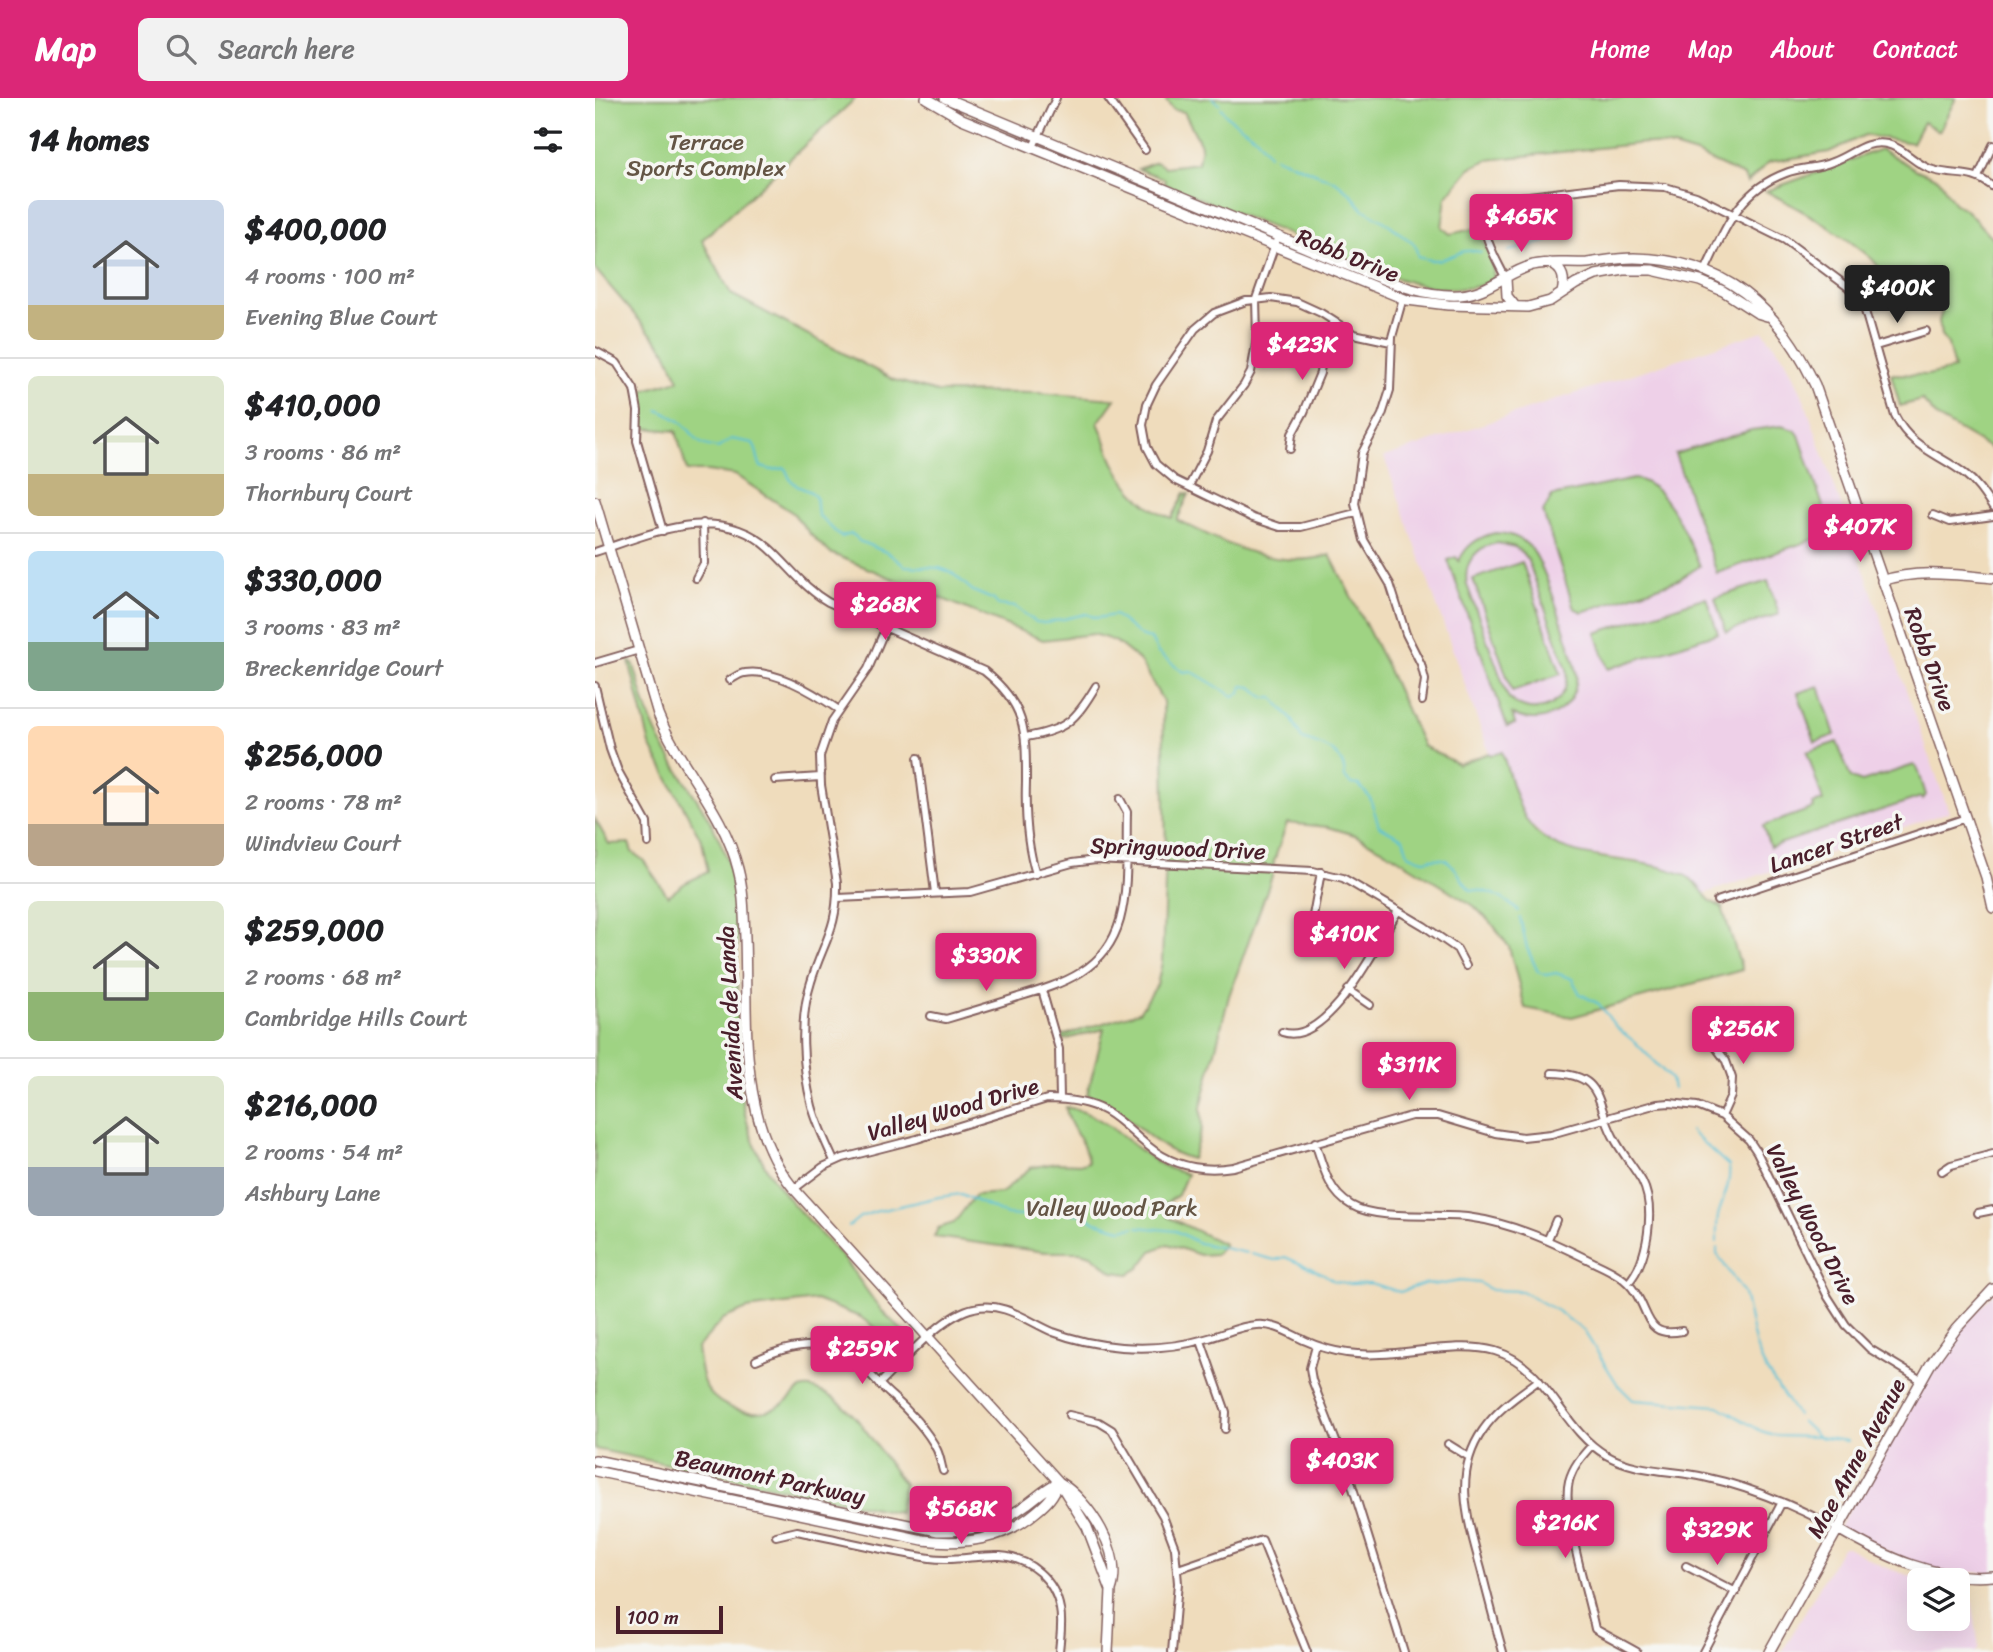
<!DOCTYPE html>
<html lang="en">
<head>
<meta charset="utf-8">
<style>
  :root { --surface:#fff; --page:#f2f2f2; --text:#202124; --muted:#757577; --line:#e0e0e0; --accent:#db2777 }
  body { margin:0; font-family:Sriracha,sans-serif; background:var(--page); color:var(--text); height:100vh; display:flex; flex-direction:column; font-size:26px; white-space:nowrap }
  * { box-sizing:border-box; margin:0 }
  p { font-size:23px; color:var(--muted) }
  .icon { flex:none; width:38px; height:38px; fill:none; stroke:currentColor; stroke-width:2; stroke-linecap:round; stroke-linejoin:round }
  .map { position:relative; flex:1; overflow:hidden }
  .side { display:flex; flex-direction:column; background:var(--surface); width:595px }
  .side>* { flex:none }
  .buttons { position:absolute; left:1312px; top:1470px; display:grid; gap:14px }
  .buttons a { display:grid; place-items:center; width:63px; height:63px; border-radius:10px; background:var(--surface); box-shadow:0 7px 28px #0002; font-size:35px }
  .scale { position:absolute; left:21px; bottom:18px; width:107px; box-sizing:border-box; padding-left:7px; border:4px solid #4a1f2b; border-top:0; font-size:19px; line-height:24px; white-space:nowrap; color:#4a1f2b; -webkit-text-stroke:5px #f6f6f2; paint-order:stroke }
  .price { position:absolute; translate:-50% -60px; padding:0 16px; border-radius:7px; background:var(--accent); color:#fff; font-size:23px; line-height:46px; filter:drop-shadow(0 2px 4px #0008) }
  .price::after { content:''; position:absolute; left:50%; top:42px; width:21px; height:16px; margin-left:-10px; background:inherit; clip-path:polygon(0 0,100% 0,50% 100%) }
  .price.on { background:#222; color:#fff }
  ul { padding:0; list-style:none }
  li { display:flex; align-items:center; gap:21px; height:175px; padding:0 28px }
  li+li { border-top:2px solid var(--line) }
  li span { display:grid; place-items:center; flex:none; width:196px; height:140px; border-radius:10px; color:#555 }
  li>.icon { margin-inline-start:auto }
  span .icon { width:84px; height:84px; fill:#fffc; stroke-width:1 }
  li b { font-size:30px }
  h2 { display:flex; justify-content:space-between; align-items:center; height:84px; padding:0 28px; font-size:30px }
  header { display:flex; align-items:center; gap:42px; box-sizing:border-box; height:98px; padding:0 35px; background:var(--accent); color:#fff }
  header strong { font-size:33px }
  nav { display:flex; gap:38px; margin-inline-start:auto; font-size:24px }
  .search { width:490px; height:63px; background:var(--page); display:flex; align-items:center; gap:18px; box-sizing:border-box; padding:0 24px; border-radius:10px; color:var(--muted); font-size:26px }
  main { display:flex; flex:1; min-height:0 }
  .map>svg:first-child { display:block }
</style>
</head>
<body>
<header>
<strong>Map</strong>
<div class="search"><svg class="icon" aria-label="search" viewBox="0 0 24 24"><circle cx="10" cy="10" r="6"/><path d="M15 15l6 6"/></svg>Search here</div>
<nav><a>Home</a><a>Map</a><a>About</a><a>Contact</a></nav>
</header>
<main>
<section class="side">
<h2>14 homes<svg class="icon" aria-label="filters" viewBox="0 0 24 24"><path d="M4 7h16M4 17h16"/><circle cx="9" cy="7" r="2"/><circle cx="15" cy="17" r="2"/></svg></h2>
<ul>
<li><span style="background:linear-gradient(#c9d6e8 75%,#c2b280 0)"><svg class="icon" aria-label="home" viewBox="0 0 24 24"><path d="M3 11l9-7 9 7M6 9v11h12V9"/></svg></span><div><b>$400,000</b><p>4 rooms · 100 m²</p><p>Evening Blue Court</p></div></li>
<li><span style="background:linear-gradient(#dfe7d0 70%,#c2b280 0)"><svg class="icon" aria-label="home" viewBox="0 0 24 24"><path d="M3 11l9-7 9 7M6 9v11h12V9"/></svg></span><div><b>$410,000</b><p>3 rooms · 86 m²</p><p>Thornbury Court</p></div></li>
<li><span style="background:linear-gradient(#bfe0f5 65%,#7fa58c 0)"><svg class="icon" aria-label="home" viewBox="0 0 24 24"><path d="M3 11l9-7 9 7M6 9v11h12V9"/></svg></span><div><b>$330,000</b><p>3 rooms · 83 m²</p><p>Breckenridge Court</p></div></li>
<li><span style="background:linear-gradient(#ffd9b3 70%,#b9a48a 0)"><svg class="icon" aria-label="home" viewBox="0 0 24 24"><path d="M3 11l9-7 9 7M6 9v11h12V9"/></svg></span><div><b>$256,000</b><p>2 rooms · 78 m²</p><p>Windview Court</p></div></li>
<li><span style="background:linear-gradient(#dfe7d0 65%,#8fb573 0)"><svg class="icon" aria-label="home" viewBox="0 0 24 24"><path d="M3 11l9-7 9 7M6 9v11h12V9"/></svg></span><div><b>$259,000</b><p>2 rooms · 68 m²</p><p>Cambridge Hills Court</p></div></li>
<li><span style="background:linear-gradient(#dfe7d0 65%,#9aa5b1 0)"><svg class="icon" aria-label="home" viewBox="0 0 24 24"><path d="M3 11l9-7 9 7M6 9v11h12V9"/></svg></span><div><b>$216,000</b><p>2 rooms · 54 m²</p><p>Ashbury Lane</p></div></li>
</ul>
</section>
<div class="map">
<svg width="1398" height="1554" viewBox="0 0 1398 1554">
  <rect width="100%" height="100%" fill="#f6f6f2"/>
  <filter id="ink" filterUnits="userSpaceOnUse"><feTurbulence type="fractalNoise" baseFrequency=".0143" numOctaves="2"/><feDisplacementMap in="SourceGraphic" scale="14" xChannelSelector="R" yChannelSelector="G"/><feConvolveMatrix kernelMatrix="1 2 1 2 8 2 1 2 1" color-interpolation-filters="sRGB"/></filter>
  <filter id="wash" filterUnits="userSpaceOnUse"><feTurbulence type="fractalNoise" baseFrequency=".00686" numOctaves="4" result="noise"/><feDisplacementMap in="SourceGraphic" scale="28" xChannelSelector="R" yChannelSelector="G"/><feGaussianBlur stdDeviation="1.57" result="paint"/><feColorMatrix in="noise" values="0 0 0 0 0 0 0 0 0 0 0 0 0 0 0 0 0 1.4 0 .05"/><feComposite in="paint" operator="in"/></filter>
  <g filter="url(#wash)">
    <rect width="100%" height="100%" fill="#efdcbc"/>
    <!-- built -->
    <path fill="#eed0e8" d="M1168,233L1190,261L1206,293L1354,714L1108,796L1101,786L1043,763L973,753L959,748L934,725L895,657L789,359Z
      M1398,1195V1475L1337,1473L1243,1431L1335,1267Z
      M1247,1449H1252L1289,1469L1328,1482H1325V1521H1363V1488H1375L1384,1550L1381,1554H1187Z"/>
    <!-- green -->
    <path fill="#9fd383" stroke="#747957" stroke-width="2" fill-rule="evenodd" d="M0,0H261L107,142L136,196L299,282L342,294L444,295L520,301L503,325C510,339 513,354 520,367C533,392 552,411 577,420L590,395L594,396L582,422C629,445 681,473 735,457L790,565L828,648L863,666L894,655L895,657L907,654C914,675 921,706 933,724C960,765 1029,757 1072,771C1082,774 1093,777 1100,785C1113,797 1108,801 1127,809L1147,872L977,919L930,910L914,849L898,827L879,808L791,753L760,737L733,729L692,725L679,763L677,778L634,898L606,1009L607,1030L597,1061C553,1050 535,1011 492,997L509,931L468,942L467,938L544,914L562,887L567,864L571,758L568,603L544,562L520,543L499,536L448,542L235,455L216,437L198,415L140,377L112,373H92L81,333L47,330L49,315L46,293L84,282L70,252L0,171Z
      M569,0H1361L1344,33L1328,24L1317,45L1270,37L1234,54L1174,64L1152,85L1149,78L1101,56L1078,49L1050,45L892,62L875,70L851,99L847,129L855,136L883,130L897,164L899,180C877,199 826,188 801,180L569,86L570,81L543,71L561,64L570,69L603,65L606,47L589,14L578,12Z
      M1286,51L1322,72L1344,81L1359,105L1371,112L1398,141V352L1343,320L1327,302L1305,308L1296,276L1332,277L1359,271L1353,247L1346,238L1344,223L1347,213L1339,185C1330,187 1310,196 1302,190C1292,185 1285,169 1277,161C1245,133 1208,113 1171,93Z
      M1186,328L1200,332L1204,337L1237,435L1122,475L1080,356L1156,332Z
      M1039,381C1072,384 1092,441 1105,468L1083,482L987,514L979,510L948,414L957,398Z
      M900,435C913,435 925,439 935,449C950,465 972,541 980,566C990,605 952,633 917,616L920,626L912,628L853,462L861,459L864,463C871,447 883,439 900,435ZM903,445L920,449L932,460L972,571C977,607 937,625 913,599L872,487C868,465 881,448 903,445Z
      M927,464L966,576L917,593L878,481Z
      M1173,483L1184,516L1131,534L1120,500Z
      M1111,499L1123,535L1013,571L1001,535Z
      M34,563L39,567C47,596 54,625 70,651C94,692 126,729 136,777C155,866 124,969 163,1054C181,1094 216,1124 245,1157C260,1174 272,1194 286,1212C295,1222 309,1231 314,1243L306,1253L298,1242L265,1219L221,1202L152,1211L128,1221L102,1250C106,1277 106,1295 132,1308C152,1317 174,1317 192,1303C201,1296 206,1286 219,1291C263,1305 282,1354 309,1386L304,1415L0,1351V721L14,746L34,745L37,754L48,762L73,798L90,785L113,774L107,743L55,647Z
      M1224,588L1240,637L1220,644L1203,595Z
      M1242,644L1256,680L1267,684L1319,667L1323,671L1331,697L1327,702L1326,699L1175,749L1168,728L1219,710L1218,706L1228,703L1212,654Z
      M471,1009C524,1019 541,1065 592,1076L583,1097L569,1107V1113L573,1119L629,1146L621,1156L605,1157L573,1146L557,1153L544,1170L534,1176L518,1174L496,1157L485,1154H450L339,1139L343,1130L359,1125L380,1097L407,1095L435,1070L461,1065L488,1066L493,1064C491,1043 472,1028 471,1009Z"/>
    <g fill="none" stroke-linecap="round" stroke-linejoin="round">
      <!-- stream -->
      <path stroke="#5ac1d7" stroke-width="2" d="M617,0L624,6
        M626,10L633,19L662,40L674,57
        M680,59L740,83L755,95L768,111L795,127L820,147L823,159C857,170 857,147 886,154
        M914,153L953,143
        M63,312C72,316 81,319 88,326C104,340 97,346 123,350L136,341L158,345C163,354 162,361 166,369L177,372L190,370L195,381L202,388L216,394L221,400L223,417L246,439L256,436L260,438L264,443L293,455L310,468L344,470L356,474L378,493L399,502L403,507L420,509L441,524L451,525L491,516L502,520L520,517L547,539L556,541L563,555L588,574L596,573L638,598L644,596L648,588L657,589L670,600H678L697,621L707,641C729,648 750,653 750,680L756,686L764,687L775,700L784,728L808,740L813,756C818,758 823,761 829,762C837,762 843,758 851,762C863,769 866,784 876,792C893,791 911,801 923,813
        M925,820L932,850L943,874L951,877L961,875L977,881L985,896L1004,906L1021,929L1041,945L1076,981L1078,991
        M1095,1033L1134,1068C1136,1085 1129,1098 1124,1114C1121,1123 1122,1134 1122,1144
        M254,1128L265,1119L279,1114L344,1099L366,1096L412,1117L425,1118L466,1114L486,1116L501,1124L526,1131L539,1129
        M543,1129L581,1133L604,1145L652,1155
        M1122,1150V1156L1149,1196L1161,1249L1171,1272L1202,1317
        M656,1156L680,1162L690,1159L729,1176L739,1183L756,1186L775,1185L805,1194L831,1185L842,1187L865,1183L884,1185L896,1192L927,1193L964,1214L989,1233L1023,1287L1038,1302L1123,1308L1166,1333L1182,1338L1223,1339
        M1206,1323L1223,1339L1252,1343"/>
    </g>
  </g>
  <g filter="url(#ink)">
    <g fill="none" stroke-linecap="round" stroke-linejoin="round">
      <defs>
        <path id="street" d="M513,0L550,52
          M438,49L461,0
          M1383,79L1398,47
          M1109,175C1130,132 1142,93 1191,75C1206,69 1222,71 1237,64C1257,57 1269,42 1292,46C1310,50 1320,67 1338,72C1362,79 1376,71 1398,89
          M911,181C901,160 874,119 900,102L1024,87L1070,89L1101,98L1190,142L1253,189L1268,206L1300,318C1317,351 1343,355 1370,376C1382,385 1390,398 1398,410
          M808,200L797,239L795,292L787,317L767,355L760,405L769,442L795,486L811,536L826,566L830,582L827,603
          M1281,248L1331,233
          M0,253L22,265L39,291L43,313L42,343L68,433
          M695,351L697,336L709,314L725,275L729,241L738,224
          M594,388L612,353L621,323L649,287L656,274L662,240L661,201L683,138
          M761,415L706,429H685L658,420L580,382L561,366L552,349L548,327L552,306L561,287L600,231L619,215L651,203L676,200L702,204L726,215L759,236L796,244
          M1338,417L1355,424L1398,418
          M0,454C55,436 123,404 174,450C194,468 209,490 233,504L389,573C432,607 431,634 431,684C430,714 432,747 441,776
          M101,480L109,465L108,425
          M0,565L44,552
          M135,582C139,580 145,575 150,575C180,570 221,596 244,612
          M0,588L15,651L23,673L52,725L53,745
          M431,639C471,632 480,623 501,588
          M323,660L340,795
          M180,682L225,679
          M243,800L375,794L477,765L501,762L718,773L748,780L829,828L862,851L871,868
          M1122,803L1371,720
          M715,834L726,774
          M447,892L464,951L465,1001
          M753,892L775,907
          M336,918L351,921C375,914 399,907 423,899C468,886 511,872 525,822C534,788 531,749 532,714L525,701
          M1108,918L1111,936L1131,963L1137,980L1136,998L1127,1018
          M687,934C733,950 783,844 803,813
          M957,975C1010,976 1000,1004 1018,1038C1026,1054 1038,1068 1047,1083C1061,1110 1053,1163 1033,1185
          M720,1044C728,1068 733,1094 756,1107C783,1123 840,1115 872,1119C919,1125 960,1145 1002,1166C1017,1173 1031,1180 1040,1194C1056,1218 1051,1240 1087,1233
          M239,1063C231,1045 222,1027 217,1008C207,970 204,921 216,884C228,844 243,831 242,785L226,687L225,658L237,623L273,571L291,529
          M1347,1073L1356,1067L1398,1056
          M199,1091L228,1069L248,1060L322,1041L452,1001C472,1001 492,1003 510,1013C526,1022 538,1036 552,1047C577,1068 606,1074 638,1069L816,1018H843L900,1035L928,1039L956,1036L1062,1006L1075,1005L1102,1008L1127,1018L1154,1042L1162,1054L1233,1199L1251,1227L1275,1251L1326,1282
          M1383,1115L1398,1112
          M953,1141L961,1122
          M606,1243L631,1314L630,1331
          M721,1248L715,1270L717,1282L753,1374L809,1554
          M161,1262C196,1246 235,1238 266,1267C277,1277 286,1289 297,1298C312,1311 333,1333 342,1352C345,1358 346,1366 348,1373
          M284,1286C307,1264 348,1216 379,1210C409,1203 432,1223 458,1234C479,1242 504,1247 526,1249C554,1251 583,1249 610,1241C627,1237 644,1228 661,1227C680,1225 695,1236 711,1243C724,1249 738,1253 752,1255C798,1262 859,1241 900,1253C953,1268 966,1331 1011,1357C1040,1374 1077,1372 1109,1379C1157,1389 1200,1408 1243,1431
          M474,1317L504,1324L517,1332L568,1418L580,1450L583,1485L577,1554
          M853,1346L874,1359
          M997,1347C987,1358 978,1368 974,1383C966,1414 993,1496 1000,1531L1042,1554
          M181,1438L202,1433C246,1442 291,1453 335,1460C359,1464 381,1457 405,1458C435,1460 460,1482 465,1511C468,1525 465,1540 464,1554
          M1091,1468L1141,1494
          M583,1471L667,1442L712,1554
          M908,1554C900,1526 893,1499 886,1471C873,1423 857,1376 888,1332C902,1311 924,1297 944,1282
          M1108,1554L1187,1404"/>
        <path id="secondary" d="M331,0L367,21L812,202L853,207L933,209L955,203L981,186L1001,177L1029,172H1057L1105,183L1128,193L1162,215L1172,218
          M350,0L752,167C788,181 825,199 865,197C893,195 912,174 938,167C956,163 974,166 992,165C1008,163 1023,160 1039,160C1129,161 1183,209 1220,287L1391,779L1398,810
          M955,165C969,172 970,181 967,195
          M911,181L912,198L920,208
          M0,403L63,616C85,670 129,713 143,771C149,794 149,817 150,840C153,925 142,1021 199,1091L464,1384L492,1429L516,1492L513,1554
          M1287,483C1323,471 1361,477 1398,480
          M0,1362L343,1433C375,1434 406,1426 432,1406C443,1398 451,1390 464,1384
          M0,1373L328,1442C370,1447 408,1442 441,1414C452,1405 459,1398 464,1384
          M464,1384C494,1402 529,1456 516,1492
          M1243,1431C1290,1459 1341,1483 1398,1478
          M1174,1554L1335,1267L1361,1231L1398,1191"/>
      </defs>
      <!-- street casing -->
      <use href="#street" stroke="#84615e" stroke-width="10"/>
      <!-- secondary casing -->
      <use href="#secondary" stroke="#84615e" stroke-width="12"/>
      <!-- street -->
      <use href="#street" stroke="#fff" stroke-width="6"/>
      <!-- secondary -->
      <use href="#secondary" stroke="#fff" stroke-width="9"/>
    </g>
  </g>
  <g text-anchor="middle" stroke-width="7" stroke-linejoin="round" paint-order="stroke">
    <!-- park labels -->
    <g font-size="23" fill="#645545" stroke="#f6f6f2">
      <text x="111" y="52">Terrace<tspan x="111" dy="26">Sports Complex</tspan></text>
      <text x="517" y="1118">Valley Wood Park</text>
    </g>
    <!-- street labels -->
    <g font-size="23" fill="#4a1f2b" stroke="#f6f6f2">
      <text transform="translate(753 157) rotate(22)" y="8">Robb Drive</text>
      <text transform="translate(1335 561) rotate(70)" y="8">Robb Drive</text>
      <text transform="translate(1241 745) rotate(-19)" y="8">Lancer Street</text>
      <text transform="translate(583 750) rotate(2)" y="8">Springwood Drive</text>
      <text transform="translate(135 915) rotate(-93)" y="8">Avenida de Landa</text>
      <text transform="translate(358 1011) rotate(-16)" y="8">Valley Wood Drive</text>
      <text transform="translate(1218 1126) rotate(63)" y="8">Valley Wood Drive</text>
      <text transform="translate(1261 1360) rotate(-61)" y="8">Mae Anne Avenue</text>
      <text transform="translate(175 1379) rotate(12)" y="8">Beaumont Parkway</text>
    </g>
  </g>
</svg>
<div class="buttons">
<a><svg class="icon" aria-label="layers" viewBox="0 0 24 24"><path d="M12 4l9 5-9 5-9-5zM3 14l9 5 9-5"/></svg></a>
</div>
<div class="scale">100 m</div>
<b class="price" style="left:926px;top:156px">$465K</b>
<b class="price on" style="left:1302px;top:227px">$400K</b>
<b class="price" style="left:707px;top:284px">$423K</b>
<b class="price" style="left:1265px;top:466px">$407K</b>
<b class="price" style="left:290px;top:544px">$268K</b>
<b class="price" style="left:749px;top:873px">$410K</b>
<b class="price" style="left:391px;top:895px">$330K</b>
<b class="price" style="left:1148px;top:968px">$256K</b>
<b class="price" style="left:814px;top:1004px">$311K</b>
<b class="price" style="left:267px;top:1288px">$259K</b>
<b class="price" style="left:747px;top:1400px">$403K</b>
<b class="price" style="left:366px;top:1448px">$568K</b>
<b class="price" style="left:970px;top:1462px">$216K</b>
<b class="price" style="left:1122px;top:1469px">$329K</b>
</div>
</main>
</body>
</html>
